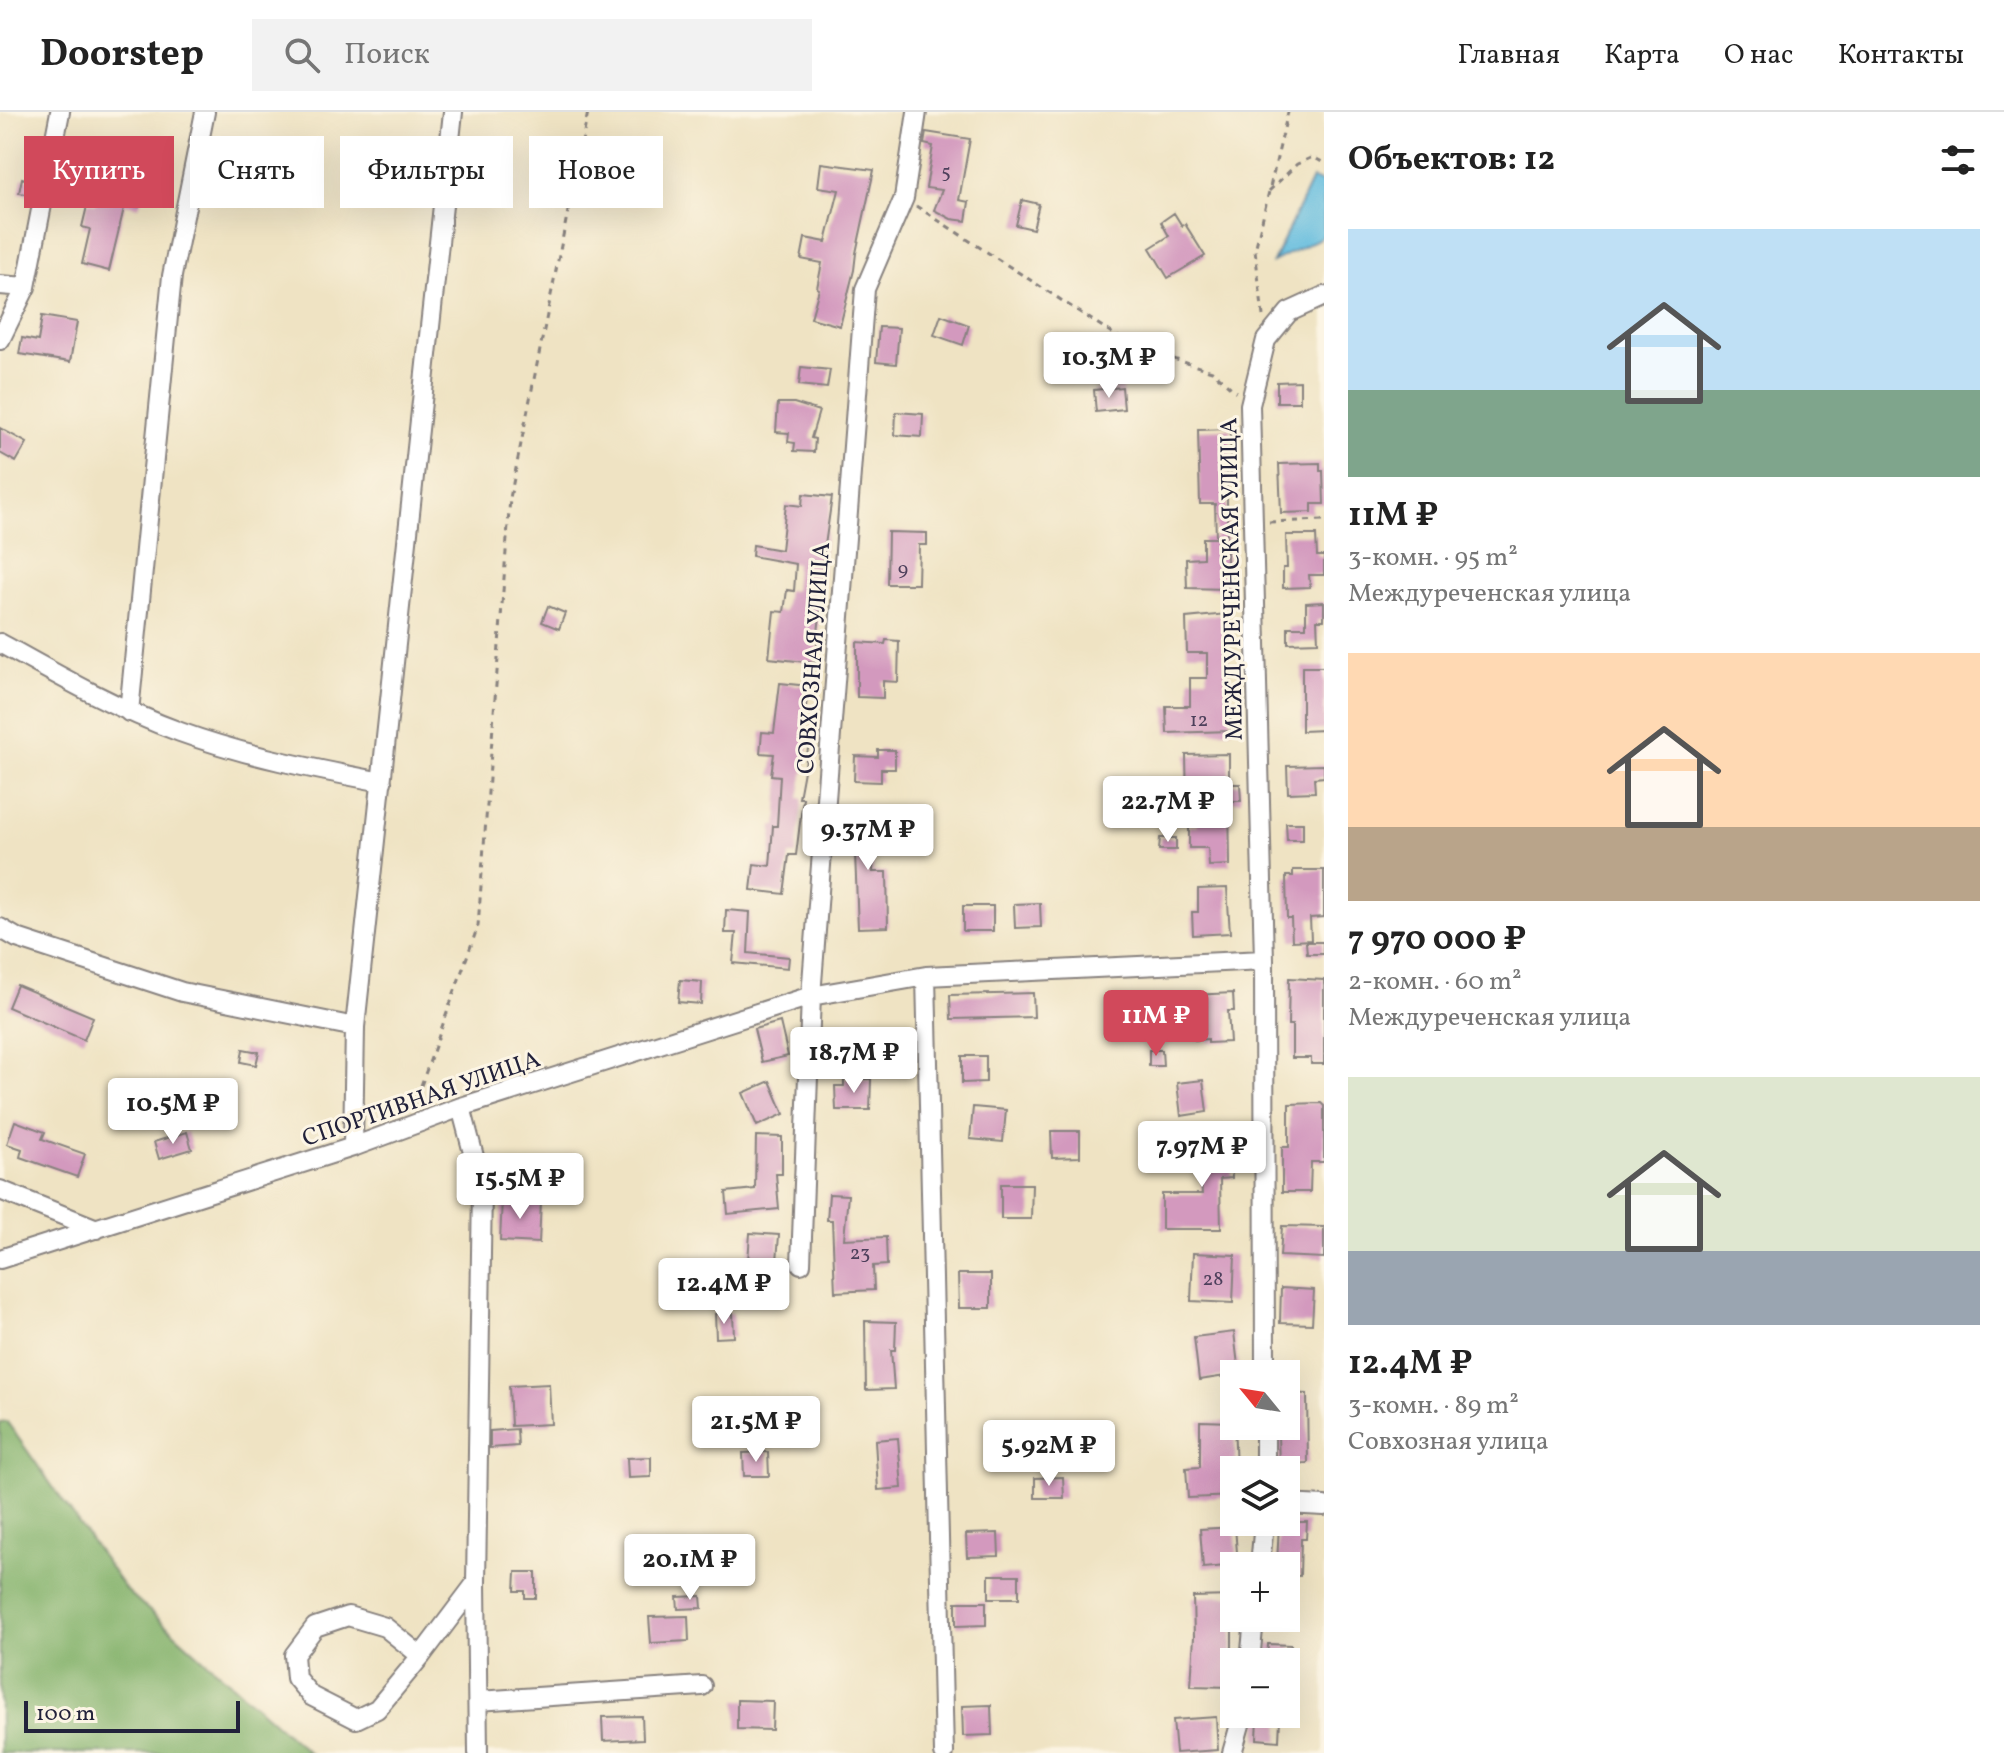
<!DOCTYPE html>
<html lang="ru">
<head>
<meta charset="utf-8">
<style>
  :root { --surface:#fff; --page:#f2f2f2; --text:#222; --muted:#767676; --line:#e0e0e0; --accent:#d1495b }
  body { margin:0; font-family:Vollkorn,serif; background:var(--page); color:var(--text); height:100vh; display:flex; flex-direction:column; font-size:30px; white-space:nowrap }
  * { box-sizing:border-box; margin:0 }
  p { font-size:26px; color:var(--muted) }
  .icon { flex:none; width:44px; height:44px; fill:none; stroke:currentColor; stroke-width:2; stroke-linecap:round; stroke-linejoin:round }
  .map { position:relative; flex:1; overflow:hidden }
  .panel { display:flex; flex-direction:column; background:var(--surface); width:680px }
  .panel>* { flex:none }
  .hud { position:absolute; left:24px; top:24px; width:760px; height:72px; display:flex; gap:16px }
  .needle { width:52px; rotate:300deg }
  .tools { position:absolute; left:1220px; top:1248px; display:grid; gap:16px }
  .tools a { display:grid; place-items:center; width:80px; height:80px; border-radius:0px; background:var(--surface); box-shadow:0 8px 32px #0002; font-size:40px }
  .scale { position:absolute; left:24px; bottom:20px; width:216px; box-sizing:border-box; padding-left:8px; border:4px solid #22223b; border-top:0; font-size:22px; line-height:28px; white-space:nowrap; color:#22223b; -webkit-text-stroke:6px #fcf5e5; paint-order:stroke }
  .price { position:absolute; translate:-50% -68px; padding:0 18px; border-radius:8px; background:#fff; color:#222; font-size:26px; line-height:52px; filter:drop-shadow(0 2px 4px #0008) }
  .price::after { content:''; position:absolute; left:50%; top:48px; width:24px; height:18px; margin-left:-12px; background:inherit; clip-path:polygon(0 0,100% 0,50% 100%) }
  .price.active { background:var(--accent); color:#fff }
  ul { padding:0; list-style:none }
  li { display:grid; align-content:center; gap:16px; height:424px; padding:0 24px }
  li span { display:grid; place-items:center; height:248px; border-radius:0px; color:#555 }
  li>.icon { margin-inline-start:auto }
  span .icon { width:144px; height:144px; fill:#fffc; stroke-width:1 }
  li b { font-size:34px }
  h2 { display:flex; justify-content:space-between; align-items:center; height:96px; padding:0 24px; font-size:34px }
  .tag { padding:0 28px; border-radius:0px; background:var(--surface); box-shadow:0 8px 32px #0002; font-size:28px; line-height:72px }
  .tag.active { background:var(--accent); color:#fff }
  header { display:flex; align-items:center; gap:48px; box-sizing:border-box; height:112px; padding:0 40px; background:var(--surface); border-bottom:2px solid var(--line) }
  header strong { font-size:38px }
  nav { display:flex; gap:44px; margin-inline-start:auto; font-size:28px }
  .search { width:560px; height:72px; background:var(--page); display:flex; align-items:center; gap:20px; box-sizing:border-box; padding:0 28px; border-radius:0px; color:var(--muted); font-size:30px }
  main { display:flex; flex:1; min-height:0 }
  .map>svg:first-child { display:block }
</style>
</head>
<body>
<header>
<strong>Doorstep</strong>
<div class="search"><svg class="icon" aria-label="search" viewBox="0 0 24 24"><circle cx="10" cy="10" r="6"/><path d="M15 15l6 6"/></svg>Поиск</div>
<nav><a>Главная</a><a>Карта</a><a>О нас</a><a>Контакты</a></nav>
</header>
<main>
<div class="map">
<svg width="1324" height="1641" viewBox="0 0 1324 1641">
  <rect width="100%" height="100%" fill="#fcf5e5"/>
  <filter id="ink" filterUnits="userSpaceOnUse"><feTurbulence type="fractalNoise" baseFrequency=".0125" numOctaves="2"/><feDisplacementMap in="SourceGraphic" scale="16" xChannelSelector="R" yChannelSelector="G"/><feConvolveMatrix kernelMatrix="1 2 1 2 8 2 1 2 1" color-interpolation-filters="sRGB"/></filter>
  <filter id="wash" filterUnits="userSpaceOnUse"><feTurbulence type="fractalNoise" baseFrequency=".006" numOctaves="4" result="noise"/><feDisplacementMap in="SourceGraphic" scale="32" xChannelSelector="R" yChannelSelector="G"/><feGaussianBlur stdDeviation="1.8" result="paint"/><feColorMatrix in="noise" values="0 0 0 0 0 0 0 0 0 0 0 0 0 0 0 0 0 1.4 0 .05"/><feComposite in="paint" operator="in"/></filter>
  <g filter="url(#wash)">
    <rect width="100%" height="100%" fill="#efe3c3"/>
    <!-- forest -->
    <path fill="#84b26c" stroke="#536a54" stroke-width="2" d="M7,1310L125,1477L309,1641H0V1311Z"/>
    <!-- water -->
    <path fill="#60bbde" stroke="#416e8c" stroke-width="2" d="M1312,67L1324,71V124L1273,150Z"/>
    <g id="blocks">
      <!-- building -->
      <path fill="#d399be" d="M926,20L970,27L959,88L969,90L966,109L951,107L934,98L942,78L926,76L933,34L924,32Z
        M615,37L634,41L622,92L602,88Z
        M821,51L874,58L856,141L854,158L840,214L811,206L819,177L817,176L822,151L801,147L805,126L826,130L839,78L818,75Z
        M22,66L34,69L32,83L19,81Z
        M105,67L144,76L139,95L125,92L109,159L82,152L90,117L82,115L88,90L96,92L101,71Z
        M1022,88L1039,92L1033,117L1016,113Z
        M1174,101L1182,114L1185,112L1205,144L1168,166L1150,136L1169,124L1161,110Z
        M941,203L969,213L963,233L934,223Z
        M42,204L77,210L70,250L19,242L22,226L38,229Z
        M879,215L899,216L896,252L876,250Z
        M801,255L830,258L827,276L799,273Z
        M1300,269V290H1277V270Z
        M1122,275L1124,297L1096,300L1094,278Z
        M778,291H794L819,299L811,326L815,327L814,340L794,339L795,331L788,330L789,321L776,320Z
        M896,300L923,302L922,325L895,323Z
        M0,316L27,331L16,350L0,341Z
        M1230,317L1231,360H1227V477L1187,476L1186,447L1203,446V426H1216L1215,392H1200L1198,318Z
        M1320,351V359H1323L1324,392H1312V400L1281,401L1279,352Z
        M803,382L832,385L823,447L822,482L815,551L769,546L774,499L784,500L787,478L794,479L796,452L752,444L753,433L781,438L786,392L802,394Z
        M888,420L927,421V433H919L918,472H887Z
        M1286,423H1316L1317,444H1324V463H1309L1310,475L1283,476V456H1287Z
        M1324,490V508H1317L1318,530L1288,531V515H1306V491Z
        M548,494L565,501L559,517L542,510Z
        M1227,502L1231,619L1167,621L1166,594H1190V566H1207V541H1187L1186,506Z
        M886,528L899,529L898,570L883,569V586L857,585V530L885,532Z
        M1302,555H1324V618L1302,619Z
        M780,571L808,574L803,625L810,626L799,686H803L796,743H789L784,782L751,778L754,752L770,754L773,714H777L780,664L771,663L774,642L760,641L762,620L774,621Z
        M878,638H895V657H881V670L854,669L855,644L878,645Z
        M1229,642V672H1240L1241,689H1229L1230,753L1209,754L1208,736H1189V714H1197L1196,690L1187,691L1186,643Z
        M1324,653V665L1314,666L1315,680L1288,681L1287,654Z
        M852,695L876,696L873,760H887L888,815L858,816L855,741H851Z
        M1286,711H1303V728H1287Z
        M1160,726H1176V738H1159Z
        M1293,758H1324V805L1310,806L1311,828L1292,829L1291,806H1287L1286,764H1293Z
        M1227,776L1230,821L1193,823L1192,800H1198V777Z
        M1040,791L1041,815L1015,816L1014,792Z
        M963,794H993V819H963Z
        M726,798L750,800L748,841L789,845L788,856L733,851L736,821H725Z
        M1306,830H1323V842H1307Z
        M1289,866L1324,868V952H1311V946H1292V913H1288Z
        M680,868L702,870L701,892L678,890Z
        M17,873L93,905L84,928L8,895Z
        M1033,881L1034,905L951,907L950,883Z
        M1233,881L1234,899H1228L1230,930L1208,931V927L1195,928L1192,883Z
        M780,910L788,944L762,950L754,917Z
        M243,937L259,940L256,953L241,950Z
        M1149,938H1162L1163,954H1149Z
        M962,944H986V970L962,971Z
        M844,967H871L870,998H836L835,974H844Z
        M1203,968L1207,1000L1181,1004L1177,971Z
        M770,969L784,1002L757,1014L743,981Z
        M1321,991L1324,994V1050H1311L1310,1080H1282V1035H1289V992Z
        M973,995L1006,998L1003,1030L970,1027Z
        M15,1009L45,1020L42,1027L85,1042L77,1065L20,1045L22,1037L7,1032Z
        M1051,1019H1080V1045L1052,1046Z
        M187,1020L192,1037L159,1047L154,1030Z
        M1229,1021L1232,1066L1220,1067L1221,1117H1162V1082H1202L1198,1024Z
        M756,1024L782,1025V1062H776L779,1097L728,1102L726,1080L755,1077Z
        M1001,1072H1032L1031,1107H1001Z
        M829,1082L848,1083L844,1127L886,1125L887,1153L873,1154L874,1178L835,1180L832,1108H827Z
        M502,1087L541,1089L539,1131L500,1129Z
        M1282,1114L1324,1115V1146L1280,1144Z
        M750,1121L779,1123L776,1162H779V1176H751L750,1150H748Z
        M1193,1141L1235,1143L1233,1191L1191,1189Z
        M958,1162H991V1196H959Z
        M1281,1176L1314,1178L1312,1212L1280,1211Z
        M733,1201L734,1225L716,1226L715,1202Z
        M865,1209L896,1210L895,1238H891L894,1277L866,1278Z
        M1234,1220L1239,1262L1199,1268L1194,1225Z
        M549,1272L551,1312L511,1314L509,1274Z
        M1286,1281L1307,1282L1308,1351L1279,1353L1278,1324L1286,1323Z
        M1200,1309L1234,1310L1236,1358H1234V1384L1188,1386L1186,1356L1200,1355Z
        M517,1317L518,1334L490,1336V1319Z
        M898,1326L902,1376L878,1378L875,1328Z
        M768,1340L769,1364H744L743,1341Z
        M651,1345V1365L628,1366L627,1346Z
        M1063,1365L1064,1386H1035V1366Z
        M1279,1410H1307L1306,1427H1301L1300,1464L1286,1463V1454H1277Z
        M1235,1415L1238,1453L1203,1456L1200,1417Z
        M998,1421L999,1444L967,1445L966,1422Z
        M516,1460H536V1486H525V1479H515Z
        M989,1463H1019V1486H989Z
        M701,1484L702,1496L678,1497L677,1485Z
        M1232,1484V1575L1191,1574L1194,1525L1193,1485Z
        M956,1490H986V1513L956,1514Z
        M688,1504L689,1529L651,1531L649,1505Z
        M1268,1532L1291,1533L1290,1550L1267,1549Z
        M737,1588L773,1589L772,1618L737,1617Z
        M991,1593L992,1623L963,1624L962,1594Z
        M642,1604L643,1627L603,1629L602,1605Z
        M1216,1605L1218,1638L1176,1641L1173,1608Z
        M1258,1606L1280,1607L1279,1629L1257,1627Z"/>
    </g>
  </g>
  <g filter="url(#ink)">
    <use href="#blocks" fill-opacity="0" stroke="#88827f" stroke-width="2"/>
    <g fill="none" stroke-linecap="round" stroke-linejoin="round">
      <defs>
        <path id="minor" d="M0,173L26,175
          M0,228L26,175L60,0
          M0,531C59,564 117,597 180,620C246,644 314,657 382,670
          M129,600L172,164L205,0
          M0,816L17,826L182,880L355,915
          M926,864L944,1641
          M461,995L482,1075L476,1471L478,1641
          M353,1035L355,915L453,0
          M0,1078L97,1117
          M0,1147L353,1035L461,995L811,884L926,864L1264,848
          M801,1152L811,884L865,177L904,86L917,0
          M1265,1262L1264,848L1250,293L1266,228L1289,200L1324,184
          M1265,1314V1358
          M1286,1392L1324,1394
          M1260,1454L1264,1410
          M421,1544L385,1515L348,1504L315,1515L294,1543L296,1566L311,1584L356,1607L377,1597L421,1544L476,1471
          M1250,1550L1254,1506
          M478,1589L702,1574
          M1232,1641L1243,1602"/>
      </defs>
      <!-- minor casing -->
      <use href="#minor" stroke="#88827f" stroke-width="22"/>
      <!-- path -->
      <path stroke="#88827f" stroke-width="3" stroke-dasharray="6 6" stroke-linecap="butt" d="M1269,79L1297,52L1313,45L1324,51
        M916,94L1132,234L1212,259L1236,280
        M1263,204L1255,138L1288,0
        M1269,410L1324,408
        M413,996L478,814L510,386L588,0"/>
      <!-- minor -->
      <use href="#minor" stroke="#fff" stroke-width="18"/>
    </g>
  </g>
  <g text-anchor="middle" stroke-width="6" stroke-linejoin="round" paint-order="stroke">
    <!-- number labels -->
    <g font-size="20" fill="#4e405c">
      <text x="946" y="66">5</text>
      <text x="903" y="463">9</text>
      <text x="1199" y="614">12</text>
      <text x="860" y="1147">23</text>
      <text x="1213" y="1173">28</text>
    </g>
    <!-- street labels -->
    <g font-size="24" fill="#22223b" stroke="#fcf5e5">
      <text transform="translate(1231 467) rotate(-91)" y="8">МЕЖДУРЕЧЕНСКАЯ УЛИЦА</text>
      <text transform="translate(813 546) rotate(-86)" y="8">СОВХОЗНАЯ УЛИЦА</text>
      <text transform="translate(421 986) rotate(-19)" y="8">СПОРТИВНАЯ УЛИЦА</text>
    </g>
  </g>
</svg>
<div class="tools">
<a><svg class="needle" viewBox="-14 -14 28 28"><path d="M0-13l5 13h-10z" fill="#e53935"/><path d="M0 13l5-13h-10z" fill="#767676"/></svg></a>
<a><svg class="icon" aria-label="layers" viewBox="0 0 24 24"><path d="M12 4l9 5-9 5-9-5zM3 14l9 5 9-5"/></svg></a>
<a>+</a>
<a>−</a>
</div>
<div class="scale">100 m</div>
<b class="price" style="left:1109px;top:288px">10.3M ₽</b>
<b class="price" style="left:1168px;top:732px">22.7M ₽</b>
<b class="price" style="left:868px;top:760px">9.37M ₽</b>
<b class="price active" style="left:1156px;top:946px">11M ₽</b>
<b class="price" style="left:854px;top:983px">18.7M ₽</b>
<b class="price" style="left:173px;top:1034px">10.5M ₽</b>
<b class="price" style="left:1202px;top:1077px">7.97M ₽</b>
<b class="price" style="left:520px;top:1109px">15.5M ₽</b>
<b class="price" style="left:724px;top:1214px">12.4M ₽</b>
<b class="price" style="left:756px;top:1352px">21.5M ₽</b>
<b class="price" style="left:1049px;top:1376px">5.92M ₽</b>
<b class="price" style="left:690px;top:1490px">20.1M ₽</b>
<div class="hud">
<a class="tag active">Купить</a>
<a class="tag">Снять</a>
<a class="tag">Фильтры</a>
<a class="tag">Новое</a>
</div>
</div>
<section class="panel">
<h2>Объектов: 12<svg class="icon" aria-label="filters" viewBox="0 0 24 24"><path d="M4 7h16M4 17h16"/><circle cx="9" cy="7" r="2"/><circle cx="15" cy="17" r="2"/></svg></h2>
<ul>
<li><span style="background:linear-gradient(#bfe0f5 65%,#7fa58c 0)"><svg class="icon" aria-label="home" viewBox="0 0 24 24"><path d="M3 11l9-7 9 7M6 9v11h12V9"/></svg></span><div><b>11M ₽</b><p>3-комн. · 95 m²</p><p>Междуреченская улица</p></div></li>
<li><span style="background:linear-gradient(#ffd9b3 70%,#b9a48a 0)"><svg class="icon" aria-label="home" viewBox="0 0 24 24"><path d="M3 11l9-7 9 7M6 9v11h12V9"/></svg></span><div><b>7 970 000 ₽</b><p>2-комн. · 60 m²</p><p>Междуреченская улица</p></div></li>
<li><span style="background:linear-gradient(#dfe7d0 70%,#9aa5b1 0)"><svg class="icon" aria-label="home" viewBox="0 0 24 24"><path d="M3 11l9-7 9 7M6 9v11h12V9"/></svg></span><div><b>12.4M ₽</b><p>3-комн. · 89 m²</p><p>Совхозная улица</p></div></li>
</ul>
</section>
</main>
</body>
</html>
